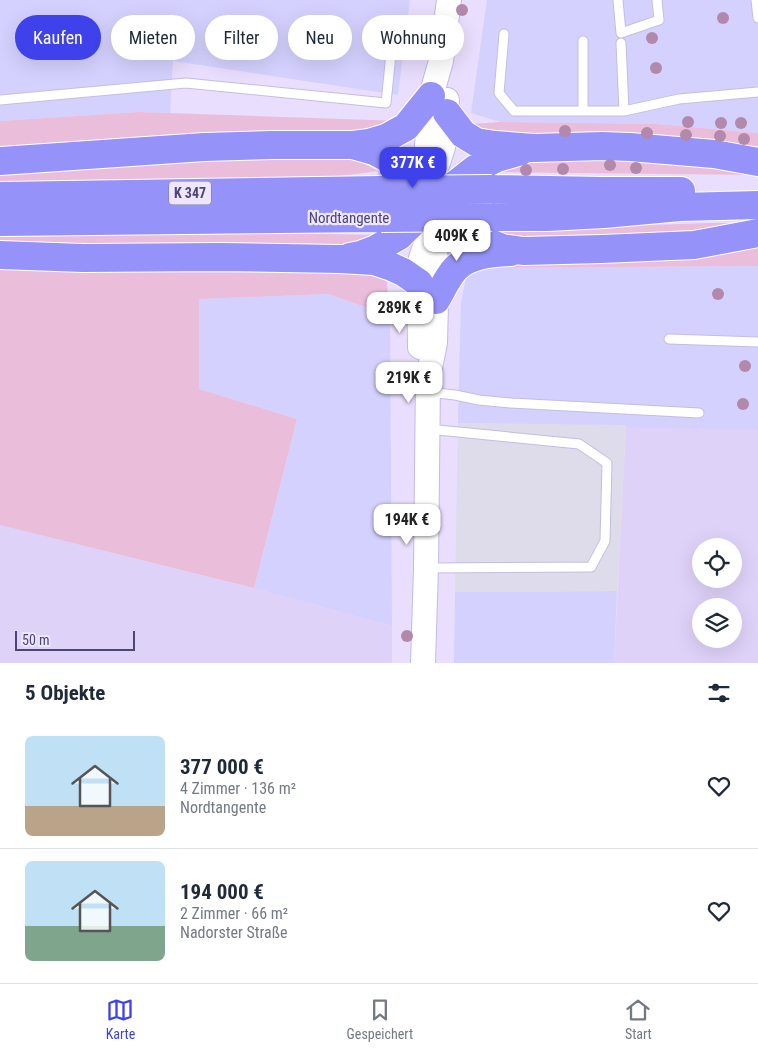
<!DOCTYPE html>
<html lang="de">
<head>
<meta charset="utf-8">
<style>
  :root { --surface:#fff; --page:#f6f6f7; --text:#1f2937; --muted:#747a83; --line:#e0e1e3; --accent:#3f42eb }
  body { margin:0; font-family:"Roboto Condensed",sans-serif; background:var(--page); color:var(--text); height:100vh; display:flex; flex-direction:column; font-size:19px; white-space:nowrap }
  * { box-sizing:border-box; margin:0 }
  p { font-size:16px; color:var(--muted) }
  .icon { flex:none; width:28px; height:28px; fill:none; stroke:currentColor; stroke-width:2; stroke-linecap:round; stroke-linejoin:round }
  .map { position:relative; height:663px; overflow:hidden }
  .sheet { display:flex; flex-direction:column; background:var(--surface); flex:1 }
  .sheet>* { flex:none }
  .banner { position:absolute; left:15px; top:15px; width:500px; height:45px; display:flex; gap:10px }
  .buttons { position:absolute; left:692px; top:538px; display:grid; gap:10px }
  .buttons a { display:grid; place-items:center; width:50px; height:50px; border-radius:50%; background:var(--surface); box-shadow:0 5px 20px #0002; font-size:25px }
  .scale { position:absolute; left:15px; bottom:12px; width:120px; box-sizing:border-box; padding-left:5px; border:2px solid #4b4673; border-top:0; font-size:14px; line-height:18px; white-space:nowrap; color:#4b4673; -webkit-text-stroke:4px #eee5ff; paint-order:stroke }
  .price { position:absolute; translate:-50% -42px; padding:0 11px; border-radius:10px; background:#fff; color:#222; font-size:16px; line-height:32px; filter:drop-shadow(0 1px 2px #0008) }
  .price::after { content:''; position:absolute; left:50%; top:30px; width:15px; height:11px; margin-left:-8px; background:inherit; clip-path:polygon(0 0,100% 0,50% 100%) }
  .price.active { background:var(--accent); color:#fff }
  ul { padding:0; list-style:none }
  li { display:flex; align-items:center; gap:15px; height:125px; padding:0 25px }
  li+li { border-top:1px solid var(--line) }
  li span { display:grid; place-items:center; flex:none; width:140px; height:100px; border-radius:8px; color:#555 }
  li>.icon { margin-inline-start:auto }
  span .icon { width:60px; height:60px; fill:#fffc; stroke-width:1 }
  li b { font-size:21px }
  h2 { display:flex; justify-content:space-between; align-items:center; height:60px; padding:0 25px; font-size:21px }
  .pill { padding:0 18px; border-radius:22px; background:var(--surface); box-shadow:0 5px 20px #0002; font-size:18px; line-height:45px }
  .pill.active { background:var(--accent); color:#fff }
  .dock { display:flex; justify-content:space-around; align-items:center; height:70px; border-top:1px solid var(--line); background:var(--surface); font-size:14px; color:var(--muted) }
  .dock a { display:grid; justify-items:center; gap:2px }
  .dock .active { color:var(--accent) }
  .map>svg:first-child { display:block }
</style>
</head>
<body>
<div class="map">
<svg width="758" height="663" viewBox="0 0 758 663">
  <rect width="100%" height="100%" fill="#e9defd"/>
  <!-- residential -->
  <path fill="#dfd2f9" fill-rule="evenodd" d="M626,425L758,430V663H614ZM701,546H734V579H701ZM701,606H734V639H701Z
    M0,525L254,588L392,626V663H0Z"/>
  <!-- commercial -->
  <path fill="#d4d1fe" d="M0,0H410L398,95L173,61L170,113L139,112L0,121Z
    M487,0H758V133L657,124L500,122L471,113Z
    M758,266V430L458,423L461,303L466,277L476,268Z
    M329,294L390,316L392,626L254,588L297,419L199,389V299Z
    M617,591L614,663H454L455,592Z"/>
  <!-- industrial -->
  <path fill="#dedbea" d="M458,423L626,425L617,591L455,592Z"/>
  <!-- green -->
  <path fill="#eabdda" d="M139,112L401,121L356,138L0,152V121Z
    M500,122L657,124L758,133V151L496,137L472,124Z
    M158,157L353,158L378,171L333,177L0,183V169Z
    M653,157L758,175L497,172L526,162Z
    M711,223H758L691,238H511L497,231L527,229Z
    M272,233L376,235L351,246H0V237Z
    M758,244V266L476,268L498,260Z
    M0,269L111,272L386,273L390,316L329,294L199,299V389L297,419L254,588L0,525Z"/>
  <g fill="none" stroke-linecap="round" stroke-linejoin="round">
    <defs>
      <path id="lane" d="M618,0L621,33L659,20L657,0
        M756,0L758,18
        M504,34L499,93L514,111H624L679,99L758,92
        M583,41V111
        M621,43L624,111
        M0,100L186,83L386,103L394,24
        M669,339L758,342
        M428,392L455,395L479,400L511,403L699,413
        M427,568L591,567L605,541L607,463L579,444L428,429"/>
      <path id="secondary" d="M434,175L443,147L447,100
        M420,347L419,267L421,258L430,232
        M423,663L426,568L428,378L435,343L437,265L431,228L433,176L427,146L431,96L441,61L449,0"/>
      <path id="highway" d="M447,113L463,134L476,142L495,145L534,148L602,146L630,147L714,154L758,162
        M353,145L374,151L389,159L405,172L433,202L456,222L485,241L502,248L523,251L602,249L694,245L758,233
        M0,161L204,147L272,145H353L369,143L386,138L406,127L431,96
        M492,189L603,191H681
        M0,196L380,190
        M492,217H548L604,214L680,207L758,205
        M0,222L381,218
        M0,255L83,258L220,257L340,259L374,261L392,267L403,272L419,283
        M350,257L360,255L376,249L399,236L433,202L475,169L497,158L521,151
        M436,300C442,290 447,278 455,269C469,254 492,253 511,252"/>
    </defs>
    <!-- lane casing -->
    <use href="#lane" stroke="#c5bde2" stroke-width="11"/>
    <!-- secondary casing -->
    <use href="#secondary" stroke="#c4bae8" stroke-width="26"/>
    <!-- highway casing -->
    <use href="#highway" stroke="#fff" stroke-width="30"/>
    <!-- lane -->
    <use href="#lane" stroke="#fff" stroke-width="9"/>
    <!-- secondary -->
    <use href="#secondary" stroke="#fff" stroke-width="24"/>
    <!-- highway -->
    <use href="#highway" stroke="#9593f9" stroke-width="28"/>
    <defs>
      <path id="highway-bridge" d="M380,190L492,189
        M381,218L492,217"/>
    </defs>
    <!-- highway-bridge casing -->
    <use href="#highway-bridge" stroke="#fff" stroke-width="30" stroke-linecap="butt"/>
    <!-- highway-bridge -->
    <use href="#highway-bridge" stroke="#9593f9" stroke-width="28"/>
  </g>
  <!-- trees -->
  <g fill="#b289aa">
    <circle cx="462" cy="10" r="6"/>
    <circle cx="723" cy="18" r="6"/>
    <circle cx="652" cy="38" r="6"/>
    <circle cx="656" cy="68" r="6"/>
    <circle cx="688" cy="122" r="6"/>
    <circle cx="721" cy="123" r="6"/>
    <circle cx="741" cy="123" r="6"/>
    <circle cx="565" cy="131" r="6"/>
    <circle cx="647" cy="133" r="6"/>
    <circle cx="686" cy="135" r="6"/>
    <circle cx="720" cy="136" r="6"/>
    <circle cx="744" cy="139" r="6"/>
    <circle cx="610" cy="165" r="6"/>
    <circle cx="636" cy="168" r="6"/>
    <circle cx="563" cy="169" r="6"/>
    <circle cx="526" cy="170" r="6"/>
    <circle cx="718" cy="294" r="6"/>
    <circle cx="745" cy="366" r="6"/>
    <circle cx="743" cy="404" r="6"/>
    <circle cx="407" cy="636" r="6"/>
  </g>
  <g text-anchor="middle" stroke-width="4.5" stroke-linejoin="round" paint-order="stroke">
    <!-- shield labels -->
    <rect fill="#eee5ff" stroke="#7c769d" stroke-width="1" x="169" y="181.5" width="42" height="23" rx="4"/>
    <g font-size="14" font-weight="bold" fill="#4b4673">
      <text x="190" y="198">K 347</text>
    </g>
    <!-- street labels -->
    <g font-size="15" fill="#4b4673" stroke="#eee5ff">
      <text x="349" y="223">Nordtangente</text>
    </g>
  </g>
</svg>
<div class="buttons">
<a><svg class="icon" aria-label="locate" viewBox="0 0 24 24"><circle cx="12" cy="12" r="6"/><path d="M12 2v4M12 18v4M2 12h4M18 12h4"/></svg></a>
<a><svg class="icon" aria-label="layers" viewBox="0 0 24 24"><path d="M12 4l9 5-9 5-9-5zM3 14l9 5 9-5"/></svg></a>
</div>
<div class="scale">50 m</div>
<b class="price active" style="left:413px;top:189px">377K €</b>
<b class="price" style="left:457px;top:262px">409K €</b>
<b class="price" style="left:400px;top:334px">289K €</b>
<b class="price" style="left:409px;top:404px">219K €</b>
<b class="price" style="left:407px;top:546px">194K €</b>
<div class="banner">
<a class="pill active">Kaufen</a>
<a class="pill">Mieten</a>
<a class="pill">Filter</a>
<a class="pill">Neu</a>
<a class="pill">Wohnung</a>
</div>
</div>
<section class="sheet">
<h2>5 Objekte<svg class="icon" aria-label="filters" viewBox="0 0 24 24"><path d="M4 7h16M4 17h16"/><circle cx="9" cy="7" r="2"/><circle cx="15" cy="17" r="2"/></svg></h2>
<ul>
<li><span style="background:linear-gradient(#bfe0f5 70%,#b9a48a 0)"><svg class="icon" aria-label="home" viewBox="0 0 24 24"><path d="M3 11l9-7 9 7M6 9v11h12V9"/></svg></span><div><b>377 000 €</b><p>4 Zimmer · 136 m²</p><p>Nordtangente</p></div><svg class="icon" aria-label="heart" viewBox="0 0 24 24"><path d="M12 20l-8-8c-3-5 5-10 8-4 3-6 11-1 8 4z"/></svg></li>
<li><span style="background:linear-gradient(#bfe0f5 65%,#7fa58c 0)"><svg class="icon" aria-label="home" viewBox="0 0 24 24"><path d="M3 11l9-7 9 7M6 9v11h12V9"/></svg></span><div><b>194 000 €</b><p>2 Zimmer · 66 m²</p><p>Nadorster Straße</p></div><svg class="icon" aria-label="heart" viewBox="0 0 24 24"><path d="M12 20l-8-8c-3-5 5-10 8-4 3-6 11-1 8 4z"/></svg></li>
</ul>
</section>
<nav class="dock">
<a class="active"><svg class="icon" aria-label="map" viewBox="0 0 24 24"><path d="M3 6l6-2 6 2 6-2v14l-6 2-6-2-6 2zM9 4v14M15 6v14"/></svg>Karte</a>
<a><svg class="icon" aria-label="saved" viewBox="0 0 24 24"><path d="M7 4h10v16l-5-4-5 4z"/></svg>Gespeichert</a>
<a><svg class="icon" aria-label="home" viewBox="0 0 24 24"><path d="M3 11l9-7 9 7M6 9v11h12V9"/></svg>Start</a>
</nav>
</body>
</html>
